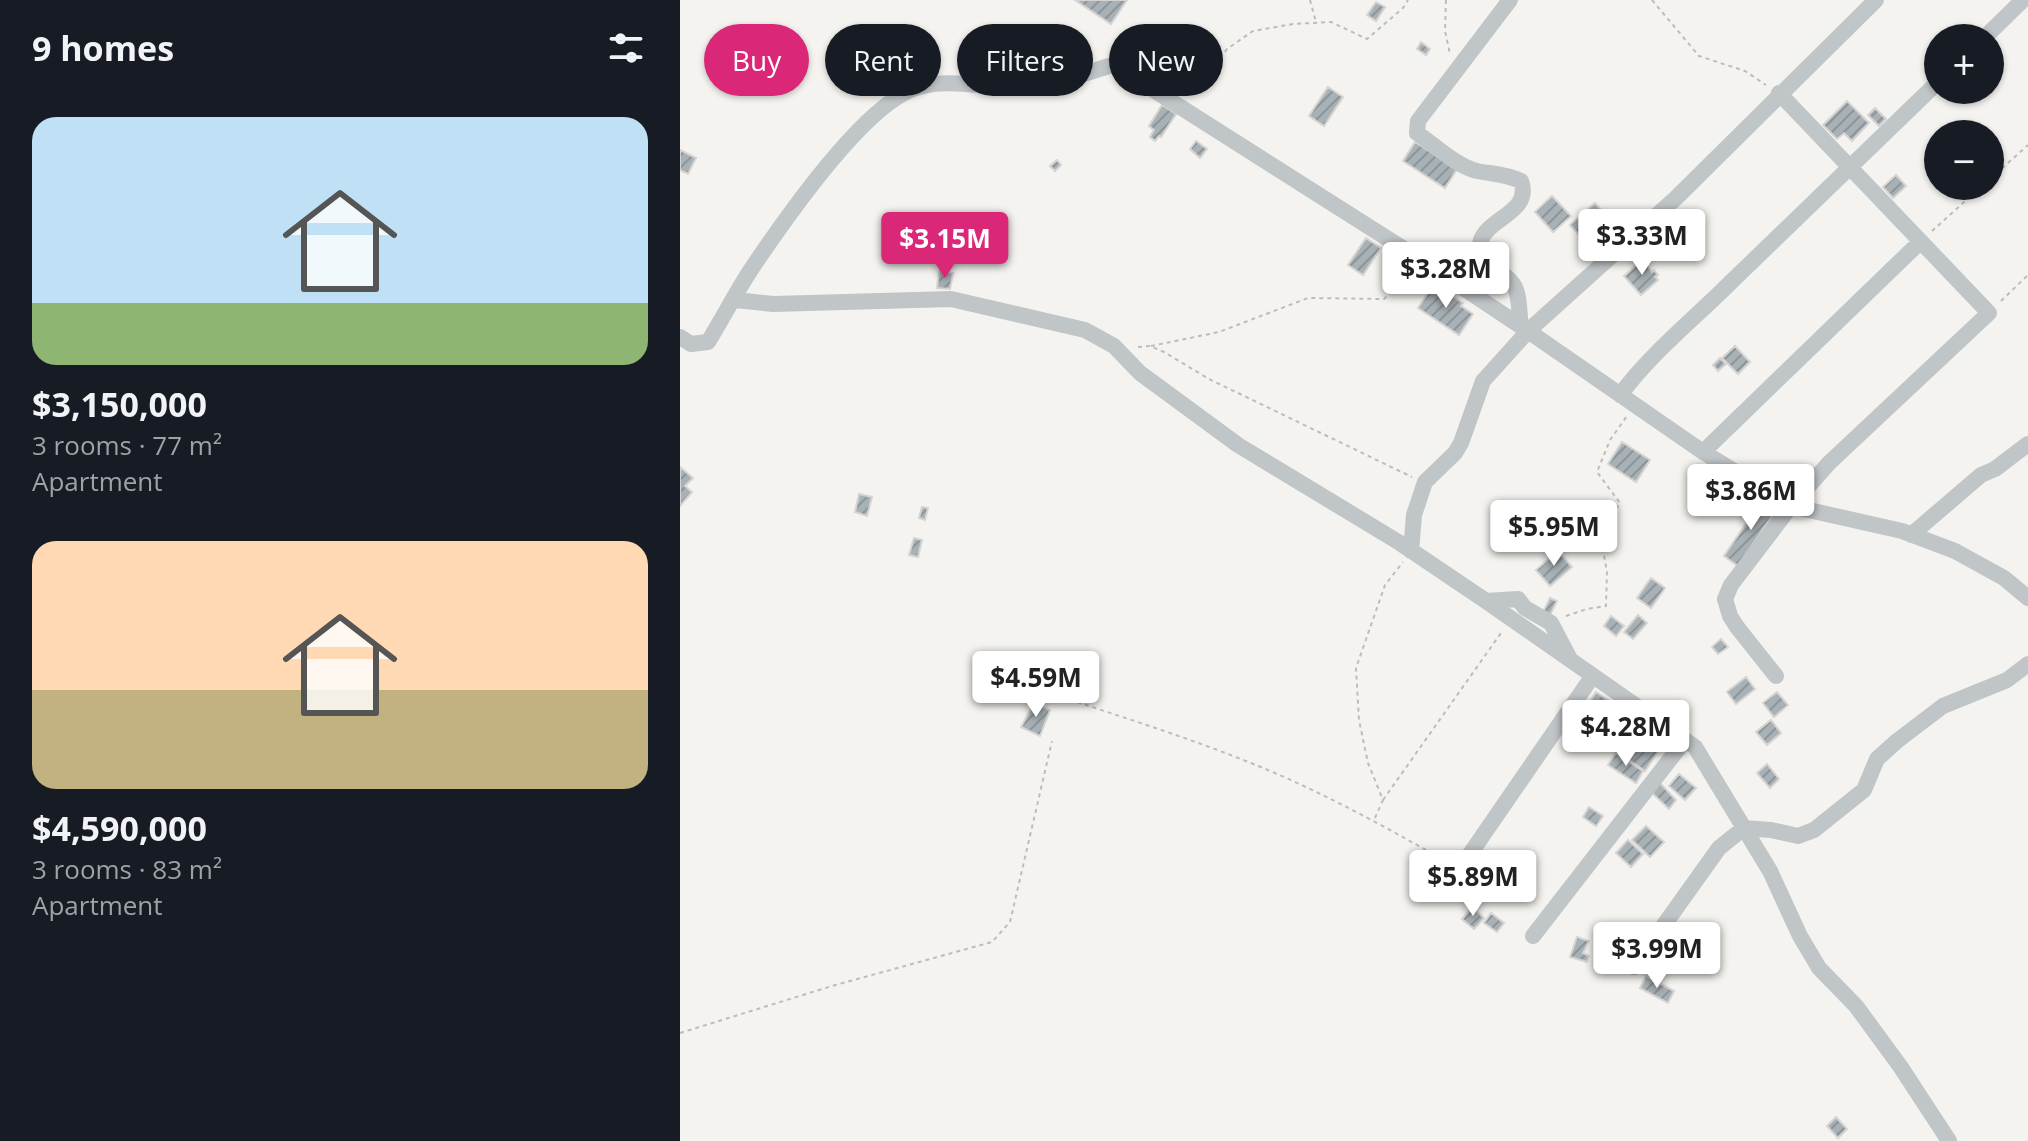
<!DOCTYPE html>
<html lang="en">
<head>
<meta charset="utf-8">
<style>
  :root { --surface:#171b24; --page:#20242c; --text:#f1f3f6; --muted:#9ea1a6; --accent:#db2777 }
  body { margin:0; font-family:"Open Sans",sans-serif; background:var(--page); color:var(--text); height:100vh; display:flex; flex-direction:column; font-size:30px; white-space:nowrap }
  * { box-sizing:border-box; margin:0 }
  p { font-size:26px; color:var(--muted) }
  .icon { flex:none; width:44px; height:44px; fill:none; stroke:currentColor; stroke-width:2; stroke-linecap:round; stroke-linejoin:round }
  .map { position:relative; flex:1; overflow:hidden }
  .side { display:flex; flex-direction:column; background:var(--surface); width:680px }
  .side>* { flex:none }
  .hud { position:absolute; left:24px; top:24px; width:760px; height:72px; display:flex; gap:16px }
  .fabs { position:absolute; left:1244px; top:24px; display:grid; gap:16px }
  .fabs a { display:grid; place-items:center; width:80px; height:80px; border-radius:50%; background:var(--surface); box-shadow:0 2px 6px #0004; font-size:40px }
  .price { position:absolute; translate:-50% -68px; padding:0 18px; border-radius:8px; background:#fff; color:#222; font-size:26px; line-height:52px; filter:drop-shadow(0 2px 4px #0008) }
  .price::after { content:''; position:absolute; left:50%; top:48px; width:24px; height:18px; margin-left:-12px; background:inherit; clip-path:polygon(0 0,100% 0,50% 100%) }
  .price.selected { background:var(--accent); color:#fff }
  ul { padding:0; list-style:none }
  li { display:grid; align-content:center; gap:16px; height:424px; padding:0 32px }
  li span { display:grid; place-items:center; height:248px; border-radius:24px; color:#555 }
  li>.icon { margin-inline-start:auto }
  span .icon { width:144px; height:144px; fill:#fffc; stroke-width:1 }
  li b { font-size:34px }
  h2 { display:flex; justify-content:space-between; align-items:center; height:96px; padding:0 32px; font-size:34px }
  .chip { padding:0 28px; border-radius:36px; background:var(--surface); box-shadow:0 2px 6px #0004; font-size:28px; line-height:72px }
  .chip.selected { background:var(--accent); color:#fff }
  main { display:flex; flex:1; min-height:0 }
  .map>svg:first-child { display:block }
</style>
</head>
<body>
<main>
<section class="side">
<h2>9 homes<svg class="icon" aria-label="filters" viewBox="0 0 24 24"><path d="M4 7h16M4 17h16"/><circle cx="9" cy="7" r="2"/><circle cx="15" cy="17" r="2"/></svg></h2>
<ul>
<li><span style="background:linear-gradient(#bfe0f5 75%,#8fb573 0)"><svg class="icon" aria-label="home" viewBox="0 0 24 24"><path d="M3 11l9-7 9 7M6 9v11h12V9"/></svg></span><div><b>$3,150,000</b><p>3 rooms · 77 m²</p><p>Apartment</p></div></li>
<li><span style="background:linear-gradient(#ffd9b3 60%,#c2b280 0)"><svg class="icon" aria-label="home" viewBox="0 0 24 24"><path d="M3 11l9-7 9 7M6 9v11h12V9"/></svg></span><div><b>$4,590,000</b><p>3 rooms · 83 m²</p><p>Apartment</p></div></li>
</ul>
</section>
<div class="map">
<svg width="1348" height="1141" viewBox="0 0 1348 1141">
  <defs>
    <pattern id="building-hatch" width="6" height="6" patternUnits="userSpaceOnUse" patternTransform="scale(2)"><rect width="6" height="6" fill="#a8b1b5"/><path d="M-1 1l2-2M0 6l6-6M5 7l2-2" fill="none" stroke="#8c9599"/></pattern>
  </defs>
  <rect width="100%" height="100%" fill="#f4f3ef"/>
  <!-- building -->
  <path fill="url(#building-hatch)" stroke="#d5d4d2" stroke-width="2" d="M395,0H447L431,24Z
    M696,2L705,7L696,21L687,15Z
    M741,42L750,49L746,55L737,49Z
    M648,87L663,97L644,126L629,116Z
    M1167,101L1189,123L1172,141L1164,133L1157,139L1143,125Z
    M482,105L496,114L481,137L479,136L475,141L470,137L474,130L469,126Z
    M1195,108L1206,119L1199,126L1188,115Z
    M516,141L527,149L520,158L510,149Z
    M735,142L777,169L765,188L723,161Z
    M0,150L16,158L8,174L0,170Z
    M377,160L381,165L375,171L370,166Z
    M1216,175L1226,186L1213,198L1203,187Z
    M872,196L891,216L873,232L855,212Z
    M915,203L940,231L916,253L890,225Z
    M686,238L701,248L683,275L668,265Z
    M963,259L972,272L974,270L978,275L975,277L978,280L961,295L944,276Z
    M259,271L273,273L270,289L257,288Z
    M754,284L783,303L781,306L793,314L779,335L738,308Z
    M1055,346L1070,362L1058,374L1042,358Z
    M1040,358L1046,364L1038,371L1033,365Z
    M942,442L970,460L956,482L928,464Z
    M0,467L13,478L5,486L12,492L0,506Z
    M179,494L192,497L187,516L175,512Z
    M1084,497L1098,507L1058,566L1044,556Z
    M242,507L248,508L245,520L239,518Z
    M880,516L885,518L877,531L873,529Z
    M234,538L242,540L238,557L229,555Z
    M878,551L892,567L870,586L856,570Z
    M971,578L985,588L971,608L957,598Z
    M870,598L877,601L870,615L863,612Z
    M958,615L967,623L953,639L944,632Z
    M931,616L944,626L936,636L924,626Z
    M1041,639L1048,647L1038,654L1032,647Z
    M1066,677L1075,689L1056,704L1047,692Z
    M916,692L951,715L929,748L895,726Z
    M1097,692L1108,705L1094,717L1083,703Z
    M354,703L370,710L360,736L341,727Z
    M953,715L987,738L965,771L931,748Z
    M1091,720L1101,733L1087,745L1076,732Z
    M936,753L963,771L956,783L928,765Z
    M1087,764L1099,779L1090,788L1077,773Z
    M999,774L1016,788L1005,800L989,786Z
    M979,782L996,800L989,809L971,792Z
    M909,807L923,816L916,826L903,817Z
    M966,826L984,842L970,857L952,840Z
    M948,840L963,854L951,867L936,853Z
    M745,860L761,876L751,885L736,869Z
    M792,907L804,918L794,929L782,919Z
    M811,913L824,923L817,932L804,923Z
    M897,937L909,941L903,953L909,956L907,962L890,957Z
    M966,976L994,991L988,1003L960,988Z
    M1156,1117L1167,1129L1158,1138L1147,1126Z"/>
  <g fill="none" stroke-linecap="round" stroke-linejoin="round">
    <!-- path -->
    <path stroke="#babdbe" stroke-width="2" stroke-dasharray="4 4" stroke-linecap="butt" d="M630,0L636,22
      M766,0L765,31L770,54
      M972,0L1019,56L1065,71L1086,85
      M506,91L527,77L547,49L573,31L613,24L651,22L687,39L723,8L728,0
      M1310,179L1348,145
      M1252,231L1302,186
      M1321,301L1348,275
      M471,346L539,332L628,298L704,299L734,272
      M458,347L470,346L484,352L529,379L732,477
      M886,616L907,609L926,606L927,572L920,534L940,503L917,472L930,440L947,416
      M382,697C460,723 538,747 613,781C665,805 715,832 765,861
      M703,800L821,633
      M695,818L703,800L688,763L679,720L676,668L705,585L723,562
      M0,1033L152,986L312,942L330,922L372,741"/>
    <!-- minor -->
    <path stroke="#c0c5c7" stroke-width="16" d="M830,0L738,121L737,133C756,146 775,165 797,171C813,174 826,174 841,181C852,212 810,217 801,240C794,258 824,271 833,284C840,293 839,315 841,327
      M1304,38L1343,0
      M55,300L93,304L271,299L405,330L434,346L460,373L558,445L720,543L806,601L1015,747L1090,871L1120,936L1139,968L1176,1006L1220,1066L1269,1141
      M0,337L11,344L28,342C43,318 56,292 72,268C103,222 186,101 239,87C271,78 303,88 336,88C372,87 408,72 442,62L461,82L746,263L848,331L1023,452L1111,506L1222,531L1275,551L1324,578L1348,598
      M940,395C972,352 1013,320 1051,282C1120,216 1189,149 1258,82
      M1023,452L1240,242
      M1231,535L1301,475L1315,469L1348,444
      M731,551L734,515L745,482L775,453L781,443L803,381L848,331L996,198L1196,0
      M806,601L838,599L845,608L871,623L890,659
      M1096,676L1057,627L1050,616L1045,599L1051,585L1111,506L1149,463L1309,313L1099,93
      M779,870L912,677
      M853,936L1005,740
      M954,967L1039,848L1064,828L1091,830L1118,836L1134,830L1184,790L1197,759L1217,741L1263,706L1327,680L1348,664"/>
  </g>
</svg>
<div class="fabs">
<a>+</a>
<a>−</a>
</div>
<b class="price" style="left:962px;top:277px">$3.33M</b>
<b class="price selected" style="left:265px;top:280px">$3.15M</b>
<b class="price" style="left:766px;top:310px">$3.28M</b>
<b class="price" style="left:1071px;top:532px">$3.86M</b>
<b class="price" style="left:874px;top:568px">$5.95M</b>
<b class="price" style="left:356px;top:719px">$4.59M</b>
<b class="price" style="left:946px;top:768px">$4.28M</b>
<b class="price" style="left:793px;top:918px">$5.89M</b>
<b class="price" style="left:977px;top:990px">$3.99M</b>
<div class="hud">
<a class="chip selected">Buy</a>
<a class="chip">Rent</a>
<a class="chip">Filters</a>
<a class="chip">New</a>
</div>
</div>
</main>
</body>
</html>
